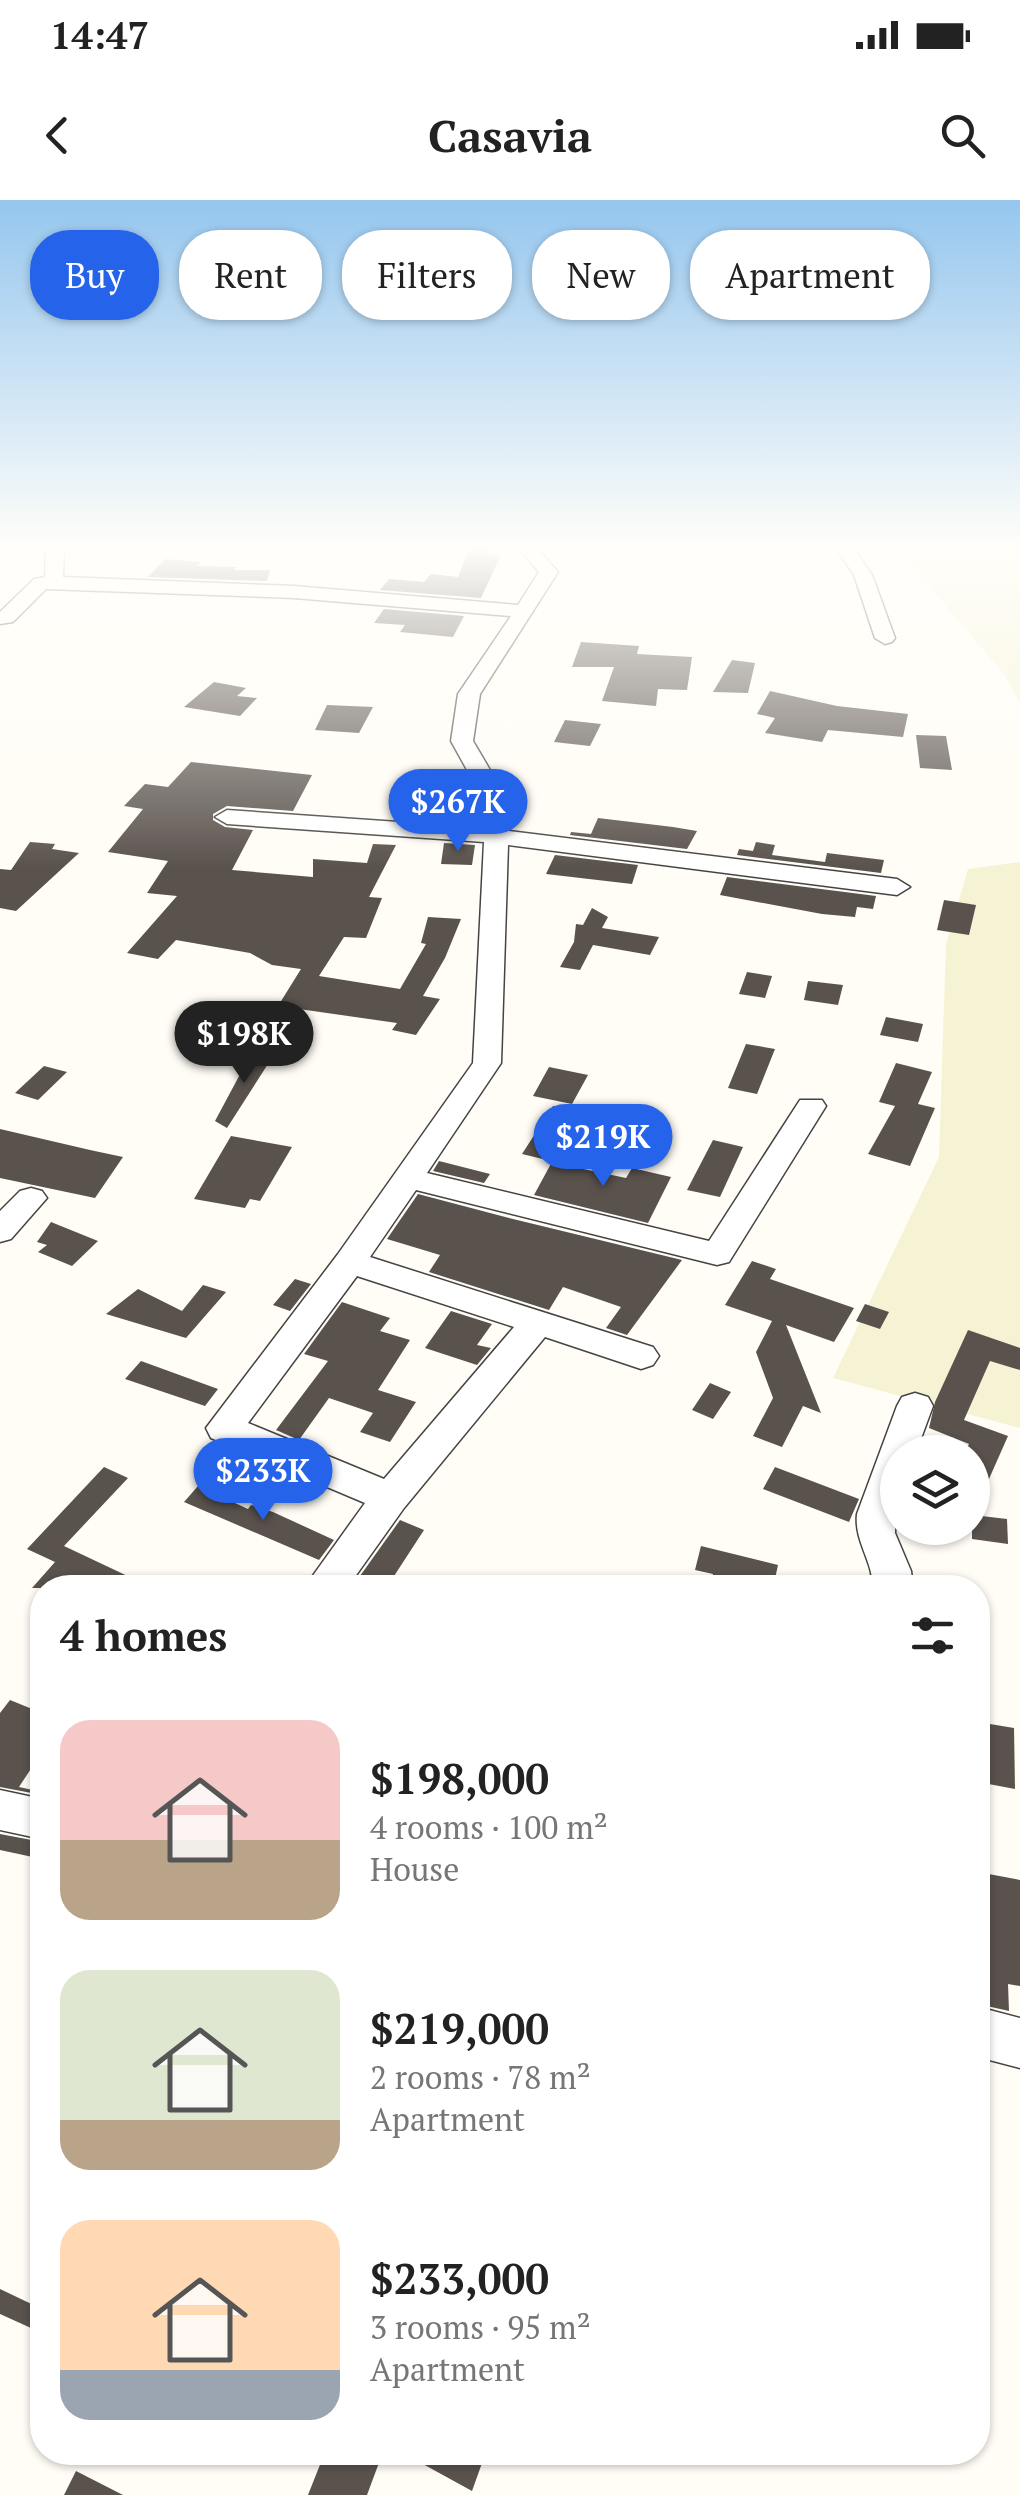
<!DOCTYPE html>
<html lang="en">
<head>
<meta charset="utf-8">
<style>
  :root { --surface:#fff; --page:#f2f2f2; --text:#222; --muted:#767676; --accent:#2563eb }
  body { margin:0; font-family:"PT Serif",serif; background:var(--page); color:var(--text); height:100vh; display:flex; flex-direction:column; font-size:38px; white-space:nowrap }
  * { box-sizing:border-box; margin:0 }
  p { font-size:32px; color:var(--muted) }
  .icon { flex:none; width:55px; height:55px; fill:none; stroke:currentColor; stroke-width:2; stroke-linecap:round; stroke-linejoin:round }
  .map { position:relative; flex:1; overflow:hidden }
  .drawer { position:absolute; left:30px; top:1375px; width:960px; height:890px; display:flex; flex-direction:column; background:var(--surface); border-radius:40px; box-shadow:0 2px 8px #0004 }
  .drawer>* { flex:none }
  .banner { position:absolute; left:30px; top:30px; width:960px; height:90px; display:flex; gap:20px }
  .tools { position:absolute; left:880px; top:1235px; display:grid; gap:20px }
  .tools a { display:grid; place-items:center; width:110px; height:110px; border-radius:50%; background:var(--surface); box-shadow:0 2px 8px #0004; font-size:50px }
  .price { position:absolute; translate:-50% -85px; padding:0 22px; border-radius:35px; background:var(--accent); color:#fff; font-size:32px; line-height:65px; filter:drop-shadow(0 2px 5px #0008) }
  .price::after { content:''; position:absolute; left:50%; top:60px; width:30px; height:22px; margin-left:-15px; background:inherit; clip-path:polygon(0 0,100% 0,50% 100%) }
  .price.on { background:#222; color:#fff }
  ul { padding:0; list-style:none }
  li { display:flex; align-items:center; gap:30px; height:250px; padding:0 30px }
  li span { display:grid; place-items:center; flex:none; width:280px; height:200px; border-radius:30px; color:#555 }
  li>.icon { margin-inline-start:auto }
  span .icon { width:120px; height:120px; fill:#fffc; stroke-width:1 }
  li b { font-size:42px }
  h2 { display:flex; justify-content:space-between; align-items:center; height:120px; padding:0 30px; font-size:42px }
  .chip { padding:0 35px; border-radius:40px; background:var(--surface); box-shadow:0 2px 8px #0004; font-size:35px; line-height:90px }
  .chip.on { background:var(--accent); color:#fff }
  .status { display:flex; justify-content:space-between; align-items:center; height:70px; padding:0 50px; background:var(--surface); direction:ltr }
  .status svg { height:28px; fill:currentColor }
  header { display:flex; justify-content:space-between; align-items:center; height:130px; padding:0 30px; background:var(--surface); font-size:45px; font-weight:700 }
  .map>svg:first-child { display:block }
</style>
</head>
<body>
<div class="status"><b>14:47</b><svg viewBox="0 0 49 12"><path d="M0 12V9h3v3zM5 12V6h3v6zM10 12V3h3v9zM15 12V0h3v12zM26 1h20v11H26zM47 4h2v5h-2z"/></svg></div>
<header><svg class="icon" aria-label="back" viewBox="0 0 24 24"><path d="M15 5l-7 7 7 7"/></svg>Casavia<svg class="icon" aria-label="search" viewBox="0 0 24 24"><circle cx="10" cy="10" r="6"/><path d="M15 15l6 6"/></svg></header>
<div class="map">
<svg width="1020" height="2295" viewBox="0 0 1020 2295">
  <rect width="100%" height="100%" fill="#fffdf5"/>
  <!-- farmland -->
  <path fill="#f6f3d4" d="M896,347H1020V502L1003,473Z
    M1020,662V1228L833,1178L939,957L946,744L968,669Z"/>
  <!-- building -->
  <path fill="#5a524d" d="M470,347H487L490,355H501L481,398L380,390L389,379L424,382L431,374L458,377Z
    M165,359L201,362L197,366L236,367L234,370H270L267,381L148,377Z
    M384,409L464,416L453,437L400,432L405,425L374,423Z
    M581,442L639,446L637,454L692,457L687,490L658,489L656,506L602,501L614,467H572Z
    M732,460L755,463L748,493L713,492Z
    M214,482L246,488L237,496L257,498L240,516L184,507Z
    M770,491L837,506L908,514L903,537L828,530L822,542L765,533L775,518L757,514Z
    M327,505L373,507L359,533L315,530Z
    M565,520L601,524L590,546L554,542Z
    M916,535L946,536L952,570L920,568Z
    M191,562L312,575L293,611L227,606L213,614V620L225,627L253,630L232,670L313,677V659L367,663L373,644L396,645L369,697L382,698L366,738L344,737L319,776L400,789L426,744L421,743L428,717L461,719L445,758L423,796L440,799L416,835L392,830L397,823L278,806L301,769L272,765L250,753L176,740L158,759L127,753L177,696L147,693L168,661L108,652L143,609L124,606L145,584L168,587Z
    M464,596H478L482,605L481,624L454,622H462Z
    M598,618L673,627L697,631L687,649L570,635L571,632L591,634Z
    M30,642L55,644L52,649L79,653L16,711L0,708V669L11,670Z
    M756,642L775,645L772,655L825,662L827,653L884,660L881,673L737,655L739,649L753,651Z
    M444,643L475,645L472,665L441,664Z
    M555,655L638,665L632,684L546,674Z
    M727,677L876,696L873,709L857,707L855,717L822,714L720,695Z
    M944,700L976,705L969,735L937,730Z
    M592,708L608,717L602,728L659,737L650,755L593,745L580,770L560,767L574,742L576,724L583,725Z
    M747,772L772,776L765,798L739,794Z
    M808,781L843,785L838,805L804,800Z
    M886,817L923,824L918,842L880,835Z
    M746,844L775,849L757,894L728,888Z
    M253,850L275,853L227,928L215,921Z
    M896,863L932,872L918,904L935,908L910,966L868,954L895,906L879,902Z
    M44,866L67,872L38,900L15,893Z
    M549,867L588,875L572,904L533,896Z
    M553,906L571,909L547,960L522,954Z
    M0,929L90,950L123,957L95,998L0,978Z
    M231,936L292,947L260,1001L250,999L245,1008L194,999Z
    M713,940L743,947L720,997L687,990Z
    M559,949L582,954L574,967L626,978L632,968L671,977L648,1023L534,995Z
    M439,961L490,974L484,983L433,971Z
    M418,994L513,1019L682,1060L627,1135L606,1128L621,1107L563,1087L549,1110L429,1072L440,1055L387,1039Z
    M51,1022L98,1041L72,1066L38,1052L47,1045L37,1042Z
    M752,1061L776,1069L770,1079L854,1108L834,1142L786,1125L821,1213L803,1206L782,1247L753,1236L773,1198L756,1152L772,1121L725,1105Z
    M295,1079L311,1084L290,1111L273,1105Z
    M203,1085L226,1092L186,1138L106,1114L138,1089L182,1111Z
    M342,1102L390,1118L380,1131L410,1140L378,1190L416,1202L390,1242L360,1232L373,1213L329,1198L299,1240L276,1230L328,1161L304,1154Z
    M865,1104L889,1112L880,1129L856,1121Z
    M451,1111L492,1124L477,1145L491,1148L477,1165L425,1148Z
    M968,1130L1020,1148V1170L990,1161L964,1220L1008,1236L973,1315L1007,1319L1008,1344L972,1339V1252H965L969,1244L929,1228L935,1202Z
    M141,1161L218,1189L205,1206L125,1179Z
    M710,1183L731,1192L713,1219L692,1210Z
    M104,1267L128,1278L64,1346L153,1388H32L55,1362L27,1349Z
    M775,1267L859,1299L849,1322L763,1289Z
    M198,1286L248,1309L251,1305L273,1312L334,1340L319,1360L184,1302Z
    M400,1320L424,1330L396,1373L386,1388L355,1383Z
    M701,1346L778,1365L773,1388H709L713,1374L695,1370Z
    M10,1500L42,1513V1552L19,1587L42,1592V1595L0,1587V1513Z
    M978,1522L1014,1528L1015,1589L978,1582Z
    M0,1634L42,1642V1659L0,1650Z
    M978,1672L1020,1680V1786L1008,1784L1009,1811L978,1804Z
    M0,2089L42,2109V2133L0,2114Z
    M325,2252H383L367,2295H308Z
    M401,2252H486L472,2291Z
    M76,2271L123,2295H64Z"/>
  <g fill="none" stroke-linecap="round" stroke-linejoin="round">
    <defs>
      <path id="minor" d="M46,347H64L63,377L294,386L518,405L539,372L518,347H536L558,372L480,494L473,541L510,604L509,631L897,679L910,687L897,695L508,645L501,863L427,973L709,1041L800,900H822L826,906L729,1062L717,1065L416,990L370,1057L653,1147L659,1156L653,1165L641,1169L545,1137L404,1308L347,1388H304L365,1303L211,1238L206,1228L338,1054L473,863L484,642L227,624L215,617L227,610L485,628L486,604L451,541L458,494L511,416L294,398L46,389L13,422L0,424V412L34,379L45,377ZM357,1076L514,1127L384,1279L248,1223Z
        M835,347H853L872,375L895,438L892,442L885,444L875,438L854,375Z
        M31,988L42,991L47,998L11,1039L0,1042V1011L20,991Z
        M915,1193L928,1197L933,1206L916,1252H898L895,1333L911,1371L913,1388H873C873,1361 854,1341 857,1314L897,1206L902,1197Z
        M0,1590L42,1599V1639L0,1630Z
        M978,1807L1020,1818V1868L978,1857Z"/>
    </defs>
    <!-- minor casing -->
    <use href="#minor" stroke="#444" stroke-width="3"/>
    <!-- minor -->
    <use href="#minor" fill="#fff" fill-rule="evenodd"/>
  </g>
  <!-- sky -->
  <linearGradient id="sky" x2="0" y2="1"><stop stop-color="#95c6ee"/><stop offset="0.52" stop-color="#fffefa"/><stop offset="1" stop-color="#fffefa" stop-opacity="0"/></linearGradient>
  <rect width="1020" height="668" fill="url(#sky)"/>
</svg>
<div class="tools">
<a><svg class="icon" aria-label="layers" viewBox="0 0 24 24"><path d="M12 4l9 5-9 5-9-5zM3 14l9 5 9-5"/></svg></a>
</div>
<b class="price" style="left:458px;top:654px">$267K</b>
<b class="price on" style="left:244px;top:886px">$198K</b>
<b class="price" style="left:603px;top:989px">$219K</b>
<b class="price" style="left:263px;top:1323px">$233K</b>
<div class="banner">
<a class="chip on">Buy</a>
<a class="chip">Rent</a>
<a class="chip">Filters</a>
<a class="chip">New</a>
<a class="chip">Apartment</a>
</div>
<section class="drawer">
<h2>4 homes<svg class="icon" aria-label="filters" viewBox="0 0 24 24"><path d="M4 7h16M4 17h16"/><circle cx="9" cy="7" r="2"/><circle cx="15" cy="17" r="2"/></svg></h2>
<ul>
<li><span style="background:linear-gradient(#f6c9c9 60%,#b9a48a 0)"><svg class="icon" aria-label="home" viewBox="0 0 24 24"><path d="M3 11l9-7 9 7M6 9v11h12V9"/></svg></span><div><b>$198,000</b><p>4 rooms · 100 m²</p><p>House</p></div></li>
<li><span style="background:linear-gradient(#dfe7d0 75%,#b9a48a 0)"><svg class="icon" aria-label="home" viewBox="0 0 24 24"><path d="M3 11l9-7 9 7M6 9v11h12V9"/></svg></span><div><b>$219,000</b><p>2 rooms · 78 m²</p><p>Apartment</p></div></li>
<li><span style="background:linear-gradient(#ffd9b3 75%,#9aa5b1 0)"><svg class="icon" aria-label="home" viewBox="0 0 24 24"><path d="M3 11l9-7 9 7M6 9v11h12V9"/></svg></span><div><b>$233,000</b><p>3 rooms · 95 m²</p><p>Apartment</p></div></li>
</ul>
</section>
</div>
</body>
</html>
